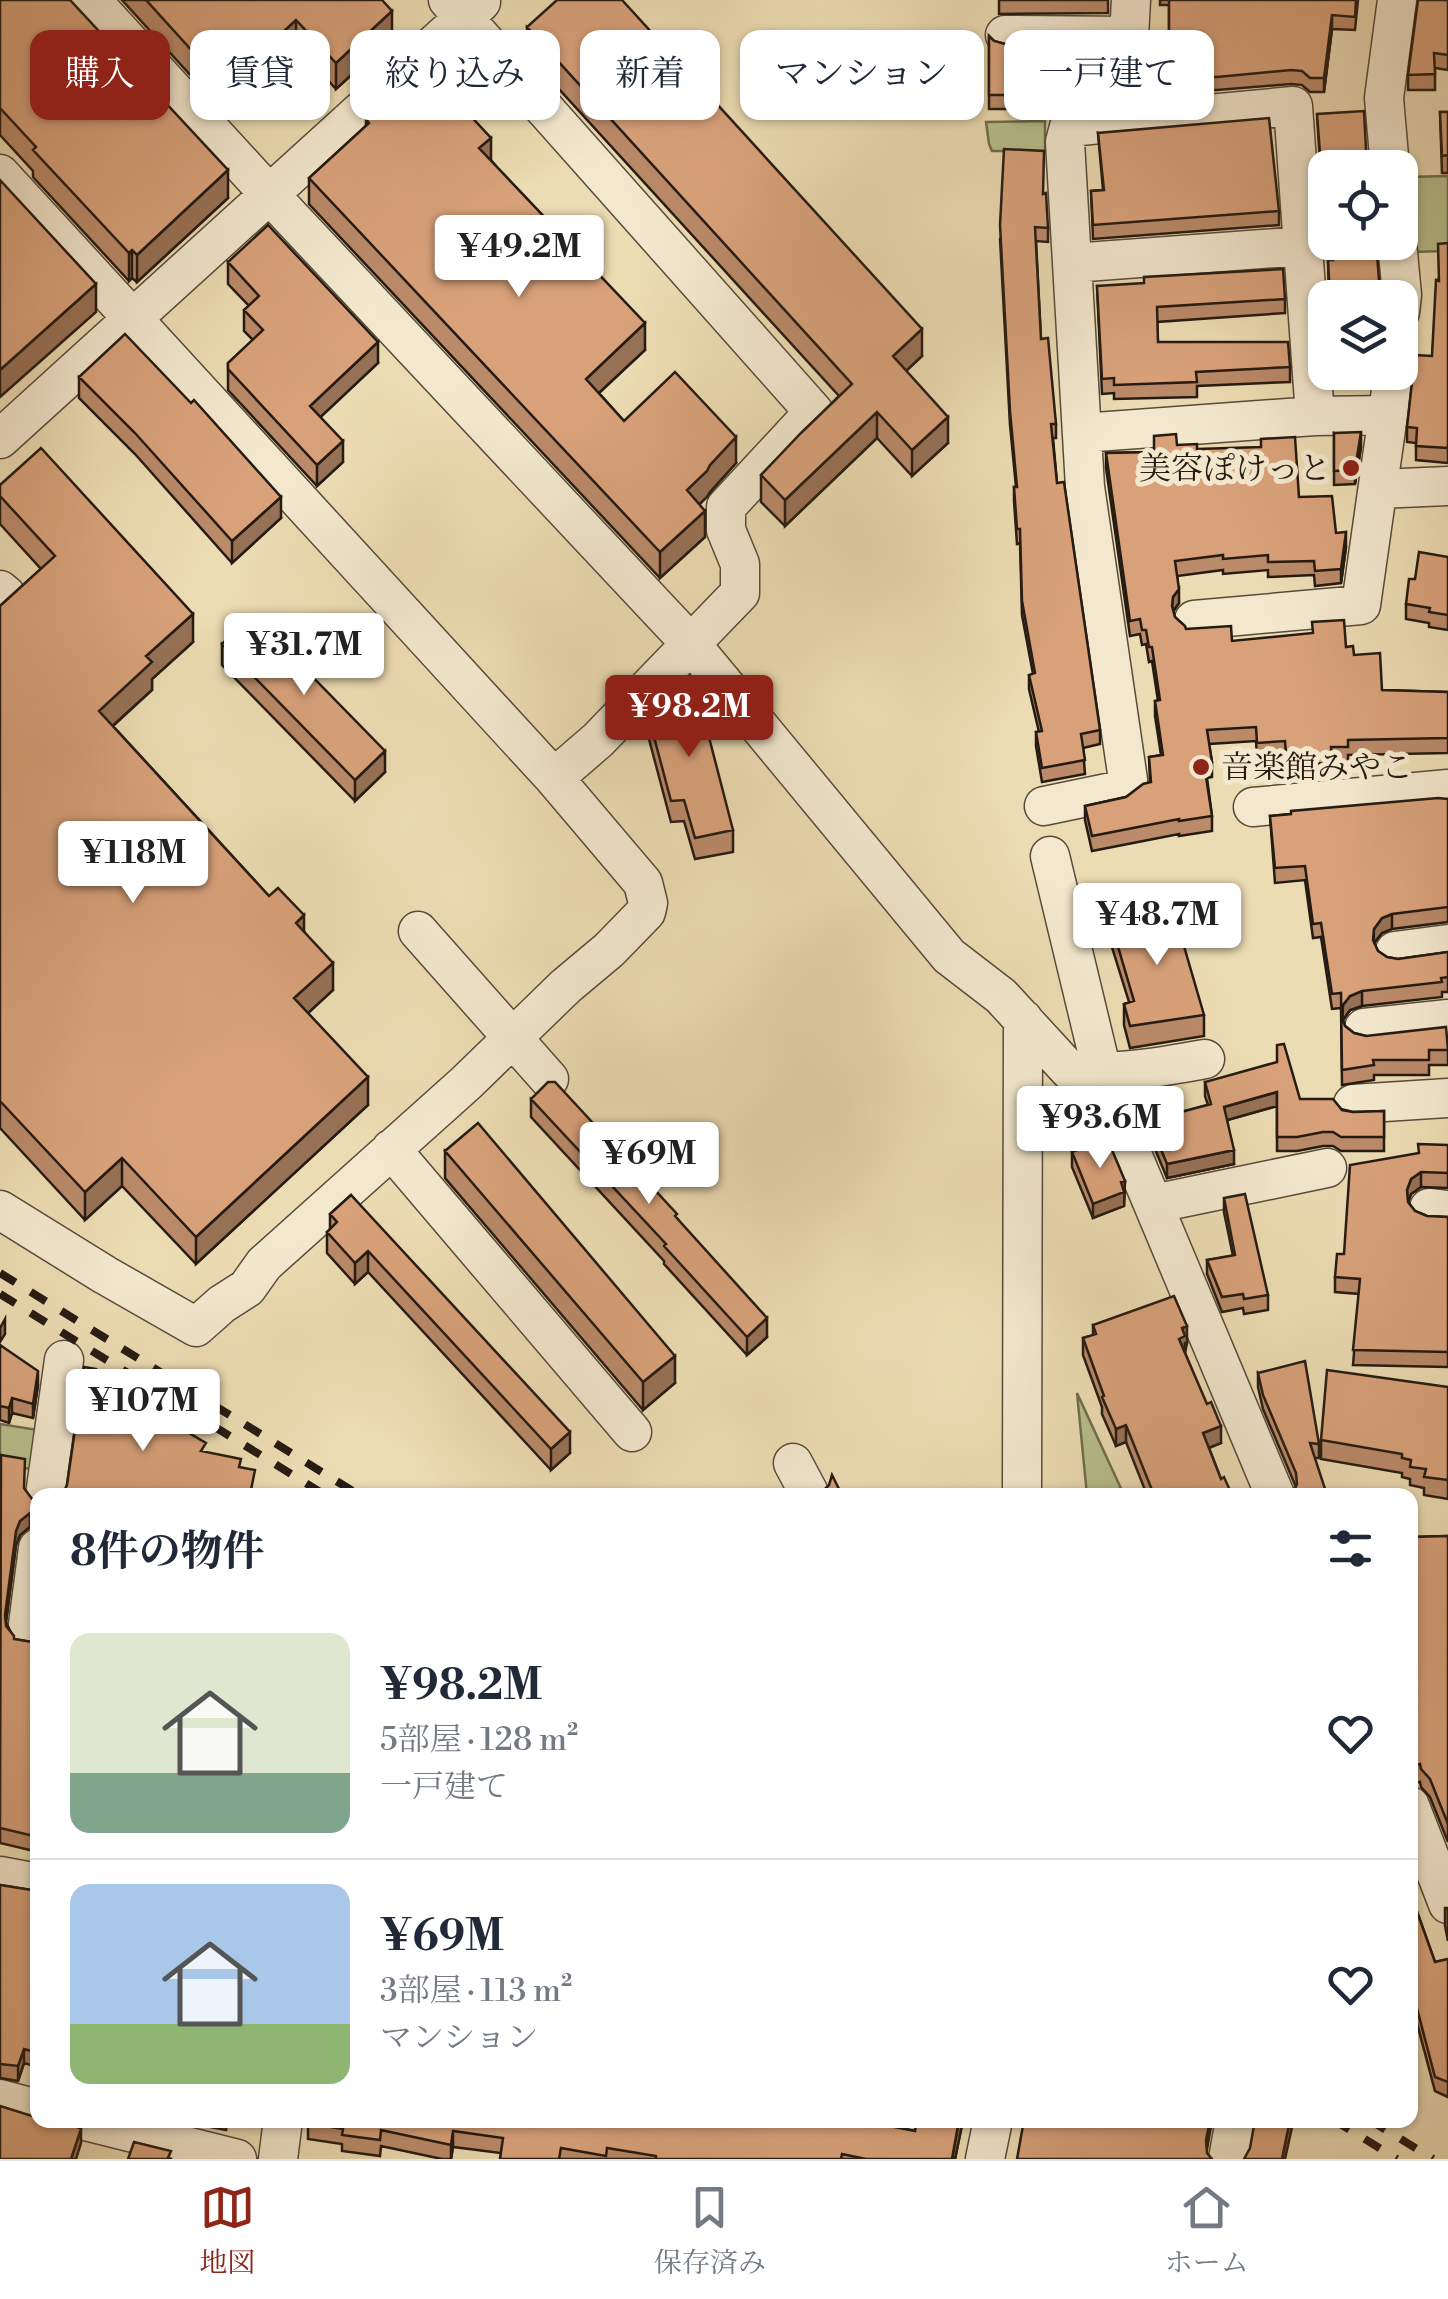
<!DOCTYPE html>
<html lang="ja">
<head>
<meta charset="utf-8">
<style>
  :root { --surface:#fff; --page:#f2f2f3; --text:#1f2937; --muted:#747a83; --line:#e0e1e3; --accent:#8f2418 }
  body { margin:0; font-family:"Libre Bodoni","Noto Serif JP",serif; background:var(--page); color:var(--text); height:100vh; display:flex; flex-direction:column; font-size:38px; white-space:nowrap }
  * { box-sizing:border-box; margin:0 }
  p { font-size:32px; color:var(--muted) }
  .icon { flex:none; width:55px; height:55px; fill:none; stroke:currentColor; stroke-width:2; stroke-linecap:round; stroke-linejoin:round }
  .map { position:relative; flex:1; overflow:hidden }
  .details { position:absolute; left:30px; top:1488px; width:1388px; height:640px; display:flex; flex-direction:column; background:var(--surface); border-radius:20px; box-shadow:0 2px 8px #0004 }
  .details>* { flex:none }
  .guide { position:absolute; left:30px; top:30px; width:1390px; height:90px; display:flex; gap:20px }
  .controls { position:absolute; left:1308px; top:150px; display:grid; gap:20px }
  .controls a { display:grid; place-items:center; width:110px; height:110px; border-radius:20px; background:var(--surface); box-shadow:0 2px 8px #0004; font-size:50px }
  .price { position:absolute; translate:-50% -85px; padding:0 22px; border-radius:10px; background:#fff; color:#222; font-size:32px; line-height:65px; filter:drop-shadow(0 2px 5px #0008) }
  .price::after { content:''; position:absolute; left:50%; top:60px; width:30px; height:22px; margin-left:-15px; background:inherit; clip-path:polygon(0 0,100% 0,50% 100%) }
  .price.selected { background:var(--accent); color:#fff }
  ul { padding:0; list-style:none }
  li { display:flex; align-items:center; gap:30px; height:250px; padding:0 40px }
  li+li { border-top:2px solid var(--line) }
  li span { display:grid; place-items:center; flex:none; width:280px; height:200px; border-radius:20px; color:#555 }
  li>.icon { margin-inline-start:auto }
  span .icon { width:120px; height:120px; fill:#fffc; stroke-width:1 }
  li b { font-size:42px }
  h2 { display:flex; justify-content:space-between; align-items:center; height:120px; padding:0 40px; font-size:42px }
  .chip { padding:0 35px; border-radius:20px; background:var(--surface); box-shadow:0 2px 8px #0004; font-size:35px; line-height:90px }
  .chip.selected { background:var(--accent); color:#fff }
  .dock { display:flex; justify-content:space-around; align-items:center; height:140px; border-top:2px solid var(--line); background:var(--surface); font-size:28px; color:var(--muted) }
  .dock a { display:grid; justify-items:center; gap:5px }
  .dock .selected { color:var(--accent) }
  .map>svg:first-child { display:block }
</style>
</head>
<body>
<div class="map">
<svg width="1448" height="2159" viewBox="0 0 1448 2159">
  <rect width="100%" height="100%" fill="#ecdcb3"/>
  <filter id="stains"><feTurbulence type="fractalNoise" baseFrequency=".002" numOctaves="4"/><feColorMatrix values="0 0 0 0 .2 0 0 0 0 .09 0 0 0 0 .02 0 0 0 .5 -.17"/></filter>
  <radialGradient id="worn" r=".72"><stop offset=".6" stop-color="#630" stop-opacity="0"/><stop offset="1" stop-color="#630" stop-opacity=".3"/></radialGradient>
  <!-- green -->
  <path fill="#b7c08c" stroke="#6e6e4f" stroke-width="2.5" d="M1045,121V151H992L989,144L986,122Z
    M1448,176V251L1410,252L1406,177Z
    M1077,1393L1124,1495H1087Z
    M0,1424L44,1431L40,1470L0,1465Z"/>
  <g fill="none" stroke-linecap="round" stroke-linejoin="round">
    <defs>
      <path id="minor" d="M91,0L269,194L691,644L949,956L1001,996L1070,1071C1115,1075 1161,1067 1205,1059
        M1005,35L1129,36L1131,0
        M1390,168L1384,98L1397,0
        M0,174L554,778L598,740L740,593V564L726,530V507L814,412L448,0
        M1397,242L1402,295L1400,312
        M1072,263L1303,246
        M1082,433L1315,416
        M0,439L481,2
        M1378,489L1448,486
        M0,590L6,595L0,600
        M1194,620L1361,605L1388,415
        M1044,806L1121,790L1128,780L1085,487L1065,142L1069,127L1293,106L1315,416L1388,415L1393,372
        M1253,807L1448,789
        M1050,856L1102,1072L1124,1135L1275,1495
        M418,931L549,1079
        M1395,951L1448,944
        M1364,1028L1448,1019
        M1353,1104L1448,1098
        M391,1149L632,1432
        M1153,1204L1327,1168
        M1429,1208L1448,1210
        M0,1210L105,1275L196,1327L222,1304L247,1288L264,1264L466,1083L566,986L609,950L646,912L648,903L643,883L554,778
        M793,1463L810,1495
        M45,1495L64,1360
        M1022,1495L1023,1019
        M38,1548L27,1632L38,1636
        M1410,1806L1448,1904
        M0,1876L38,1883
        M0,2099L38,2109
        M82,2120L237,2159
        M278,2159L283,2120
        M985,2159L993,2120
        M1228,2159L1235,2120"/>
    </defs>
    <!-- minor casing -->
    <use href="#minor" stroke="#584b3a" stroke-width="41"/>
    <!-- minor -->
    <use href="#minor" stroke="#f3e8ce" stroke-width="38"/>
    <!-- rail -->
    <path stroke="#261b12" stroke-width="8" stroke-dasharray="18 18" stroke-linecap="butt" d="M0,1273L359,1495
      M0,1294L325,1495
      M1334,2120L1397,2159
      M1370,2120L1433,2159"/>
  </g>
  <!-- wall -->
  <path fill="#ba8a69" stroke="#261b12" stroke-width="2.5" d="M0,0L228,198L137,282L132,278L129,281L33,177V171L0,135Z
    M122,0H382L392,38L336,89L296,46L224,112Z
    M999,0H1108V13L999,14Z
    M1160,0H1358L1355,30L1332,29L1324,92H1310L1302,85L1291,84L1217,90H1197V77L1143,76V85H1122L1121,100L1087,101L1024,97V103H1019V109H989V36L994,41L1005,44L1129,45L1169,38V5H1160Z
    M1448,0V70L1435,68V90H1408V75Z
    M527,27L922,356L906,371L948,443L912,476L877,438L785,526L761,502V475L839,396L527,54Z
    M1440,112H1448V173H1442Z
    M1317,114L1325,168V193H1322Z
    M366,119L491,160L645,350L599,393L624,421L736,463L699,505L705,537L660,578L309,204V178L366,126Z
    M1098,133L1279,211V225L1093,239L1091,191L1103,190Z
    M1043,194L1048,228V242L1036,241L1041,339L1056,424V438H1053L1057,483L1100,730V744L1083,748L1085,774L1042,782L1036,746V732H1039L1029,689V675L1033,674L1022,615L1020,543L1017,544L1014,501V487H1016L1010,425L1000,239Z
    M1331,242H1376L1379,298H1329L1328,260H1332Z
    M1448,243V463L1416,460V443L1407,442V427L1432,356L1438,281Z
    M228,262L378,363L320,417L343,462L317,486L228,390V363L253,340L244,331V310L249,306L228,284Z
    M1097,286L1285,299V313L1157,322L1158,342L1290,367V382L1197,386V397L1114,399V393L1102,394Z
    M1339,372H1371L1370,378L1339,379Z
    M79,377L281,518L232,563L135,454L79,398Z
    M1334,433L1361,447L1355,484L1334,485Z
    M1177,445L1197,449L1299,497L1336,533L1346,547L1341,583L1315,586L1314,575L1268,577V570L1223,574V570L1177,576L1179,603L1173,612L1175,617L1186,629L1232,641L1346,647L1382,690L1448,692V753L1348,755V762H1332V777L1287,781L1285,756L1257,758L1256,741L1209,744L1212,762V777L1207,778L1212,816V831L1179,836V834L1092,851L1085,820V806L1126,797L1150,782L1149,757L1161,755L1155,716V701H1158L1152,661L1149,662L1146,644L1142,645L1140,634L1130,636L1106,468V453L1154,452Z
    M0,485L193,642L152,679V690L113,726L269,896L304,931L333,990L308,1013L368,1105L196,1264L122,1186L85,1220L0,1128V606L41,569L0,524Z
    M1448,557V630L1429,627V623L1406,619V604L1415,579Z
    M222,644L385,772L355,801L222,665Z
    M645,703L733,830V852L695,859L684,821L671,822L645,724Z
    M1448,799V922L1392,929L1382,933L1374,943L1378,951L1387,957L1398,959L1448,952V992H1442V997L1362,1006L1350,1010L1343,1020L1345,1026L1354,1033L1366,1036L1448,1041V1065H1429V1075H1374V1080L1342,1085L1341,1008L1332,1009L1321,937L1313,938L1305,880L1275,883L1270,816Z
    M1111,923L1204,1015V1036L1130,1048L1124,1025V1004L1129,1002L1111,944Z
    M1205,1082L1300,1099L1353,1112L1384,1111V1151H1341L1333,1146H1323L1297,1151H1277V1106L1227,1120L1234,1164L1167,1178L1140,1113V1099L1166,1116L1208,1105L1205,1096Z
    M531,1099L677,1218L767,1337L747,1355L664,1264V1261L531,1117Z
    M1448,1145V1188L1421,1187L1411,1194L1408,1202L1415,1211L1427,1216L1448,1217V1367L1353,1365L1359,1294L1335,1292V1277L1344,1254L1418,1153Z
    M445,1151L675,1383L643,1410L445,1178Z
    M1072,1152L1125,1181L1124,1206L1093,1218L1072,1167Z
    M351,1195L570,1453L551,1470L368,1272L355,1284L327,1253V1232L330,1230V1214Z
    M1224,1198L1268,1295V1310L1244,1314L1243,1308L1222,1312L1207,1274V1260L1233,1256L1224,1212Z
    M1093,1325L1187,1343L1185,1353L1221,1443L1209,1448L1221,1479L1232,1495H1147L1126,1442L1116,1446L1102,1414V1407L1083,1355V1338L1093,1335Z
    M0,1345L38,1385L33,1418L12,1413L9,1423L0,1420Z
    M1258,1373L1319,1444V1458H1315L1296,1487L1263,1409L1258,1387Z
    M1448,1387V1499L1424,1495V1488L1410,1485V1479L1402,1477V1473L1321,1459V1440Z
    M0,1463L32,1499L38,1501V1526L30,1527L20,1535L16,1545L6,1622L14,1639L38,1643V1852L0,1843Z
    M1448,1536V1842L1430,1797L1421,1787L1420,1782L1410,1784V1641H1414L1413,1600H1410V1537Z
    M0,1885L38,1891V2067L24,2063L18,2081L0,2078Z
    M1410,1892L1435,1962L1448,1959V2097L1435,2091L1410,1997Z
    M1445,1908H1448V1941L1445,1926Z
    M174,2120H228L226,2130Z
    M308,2120H859L915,2131L917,2120H963L955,2159H500L501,2153L453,2147L451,2159H442L381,2146L380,2156L342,2151V2144L308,2139Z"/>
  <!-- shaded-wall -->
  <path fill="#977155" stroke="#261b12" stroke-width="2.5" d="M392,11V38L336,89V63Z
    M1332,15V29L1324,92V78Z
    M296,20V46L224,112V86Z
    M491,138V164L479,148Z
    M228,170V198L137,282V255Z
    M132,250V278L129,281V253Z
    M96,284V312L0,397V370Z
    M645,323V350L586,405V379Z
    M922,329V356L893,383V356Z
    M378,342V363L310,427V406Z
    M877,412V438L785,526V500Z
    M948,417V443L912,476V450Z
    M1361,432V447L1355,484V470Z
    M736,437V463L710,492L707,497L687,516V490Z
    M343,441V462L317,486V465Z
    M281,497V518L232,563V541Z
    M705,511V537L660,578V552Z
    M1346,532V547L1341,583V569Z
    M1179,589V603L1173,611L1172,606L1173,597Z
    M193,614V642L152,679V690L99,738V711L146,656Z
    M385,751V772L355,801V780Z
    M1392,914V929L1382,933L1374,943L1373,955L1374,929L1382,918Z
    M304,915V943L296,923Z
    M333,963V990L294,1026V998Z
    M1362,991V1006L1350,1010L1343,1020L1342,1031L1343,1005L1350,996Z
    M368,1077V1105L196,1264V1237Z
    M1277,1092V1106L1224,1121V1107Z
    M1234,1150V1164L1167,1178V1164Z
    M122,1158V1186L85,1220V1192Z
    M1421,1172V1187L1411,1194L1407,1205V1190L1411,1179Z
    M1125,1181L1124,1206L1093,1218V1204L1121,1182Z
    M368,1251V1272L355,1284V1263Z
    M767,1318V1337L747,1355V1337Z
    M5,1319V1334L0,1342V1328Z
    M1187,1326V1343H1185V1353L1179,1339L1182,1328Z
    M675,1356V1383L643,1410V1382Z
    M38,1371V1385L33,1418V1404Z
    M12,1398V1413L9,1423V1408Z
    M1126,1425V1442L1116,1446V1429Z
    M1221,1426V1443L1203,1450V1433Z
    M570,1432V1453L551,1470V1449Z
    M30,1513V1527L20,1535L16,1545L5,1629V1615L16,1531L20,1521Z
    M24,2049V2063L18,2081V2066Z
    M959,2120H963L955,2159H952Z
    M1210,2120H1212L1206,2155V2140Z
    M1290,2120H1292V2127L1285,2159H1282Z
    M81,2129V2143L76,2159H71Z
    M453,2131V2147L451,2159V2145Z"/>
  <!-- building -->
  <path fill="#d8a17a" stroke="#261b12" stroke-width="2.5" d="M0,0H70L228,170L137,255L132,250L129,253L33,150L36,147L0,108Z
    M146,0H382L392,11L336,63L296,20L224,86Z
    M557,0H622L922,329L893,356L948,417L912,450L877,412L785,500L761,475L801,433L852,384L527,27Z
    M1169,0H1356L1355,17L1332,15L1324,78H1310L1302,71L1291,70L1217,77L1197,76V63L1143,62V71H1122L1121,86L1087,87L1024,83V89H1019V95H989V36L994,41L1005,44L1129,45L1139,42L1144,38H1169Z
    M1418,0H1448V55L1434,53L1435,74L1408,75Z
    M424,66L491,138L479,148L645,323L586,379L624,421L675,372L736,437L710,465L707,471L687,490L705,511L660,552L309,178L369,123L366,119Z
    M1364,111L1367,168H1325V179H1322L1317,114Z
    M1440,112H1448V155L1442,156Z
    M1269,118L1279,211L1093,225L1091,191L1104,190L1098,133Z
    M1004,149L1044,151L1043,194L1046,193L1048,228L1035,227L1041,339L1048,338L1056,424H1051L1057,483L1064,482L1100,730L1081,734L1085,760L1042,768L1036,732L1042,731L1029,675L1035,673L1022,601L1020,529H1017L1014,487H1017L1010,411L1000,225Z
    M0,180L96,284L0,370Z
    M268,225L378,342L310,406L343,441L317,465L228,369V363L263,330L244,310L259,296L228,262Z
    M1332,242H1376L1379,280L1378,288H1376V298H1338V295L1330,296L1328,260H1333Z
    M1448,243V448L1416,446L1417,428L1407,427L1415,355L1432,356L1436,280L1439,281L1438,244Z
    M1283,269L1285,299L1157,307L1158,342H1288L1290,367L1196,372L1197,382L1114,385V378L1102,379L1097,286L1144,283V277Z
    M125,334L191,403L194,400L281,497L232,541L135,433L79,377Z
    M1361,432L1355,470L1334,471V433Z
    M1176,434L1177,445L1197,444V449L1261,447V439L1295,437L1299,497L1332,496L1336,533L1346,532L1341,569L1315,571L1314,561L1268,562V555L1223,559V555L1175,561L1179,589L1173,597L1172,606L1175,617L1185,626L1186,629L1231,626L1232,641L1313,633L1312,622L1344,620L1346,647L1353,646L1354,655L1380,653L1382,690L1448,692V738L1348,740V747H1331L1332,762L1287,767L1285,741L1257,743L1256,727L1207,730L1212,762L1204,764L1212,816L1179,821V819L1092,836L1085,806L1126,797L1143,784L1151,782L1149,757L1163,755L1155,701L1160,700L1152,647H1149L1146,630H1142L1140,619L1130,621L1106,453L1154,452V436Z
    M41,448L193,614L146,656L152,662L99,711L269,896L278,888L304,915L296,923L333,963L294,998L368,1077L196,1237L122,1158L85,1192L0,1101V606L55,556L0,496V485Z
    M1419,552L1448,557V615L1429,612L1430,608L1406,604L1409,579H1415Z
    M252,615L385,751L355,780L222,644Z
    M696,687L733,830L695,838L684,800L671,801L645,703L649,698Z
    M1438,798L1448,799V907L1392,914L1382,918L1374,929L1373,940L1378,951L1387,957L1398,959L1448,952V977L1441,978L1442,982L1362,991L1350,996L1343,1005L1342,1017L1345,1026L1354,1033L1366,1036L1446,1027L1448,1050H1429V1060H1373L1374,1065L1342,1070L1341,993L1332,994L1321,923L1313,924L1305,866L1275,868L1270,816L1291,814V811Z
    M1172,905L1204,1015L1130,1026L1124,1004L1134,1001L1111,923Z
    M1284,1044L1300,1099H1333L1342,1110L1353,1112L1384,1111V1137H1341L1333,1132H1323L1297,1137H1277V1092L1224,1107L1234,1150L1167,1164L1140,1099L1160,1094L1166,1116L1211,1104L1205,1082L1277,1062V1045Z
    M548,1082H555L677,1214L675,1216L767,1318L747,1337L664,1246L666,1244L531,1099Z
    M478,1123L675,1356L643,1382L445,1151Z
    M1107,1138L1125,1181L1121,1182L1124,1192L1093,1204L1072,1152Z
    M1418,1144L1448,1145V1173L1421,1172L1411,1179L1407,1190L1408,1202L1415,1211L1427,1216L1448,1217V1352L1353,1350L1360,1279L1335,1277L1337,1254H1344L1350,1165L1419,1153Z
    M1245,1194L1268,1295L1244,1299L1243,1294L1222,1297L1207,1260L1235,1255L1224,1198Z
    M351,1195L570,1432L551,1449L368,1251L355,1263L327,1232L337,1222L330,1214Z
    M1174,1296L1187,1326L1182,1328L1185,1336L1179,1339L1207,1404L1211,1402L1221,1426L1203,1433L1221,1479L1224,1477L1232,1495H1154L1126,1425L1116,1429L1102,1397L1104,1396L1083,1338L1096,1334L1093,1325Z
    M0,1345L38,1371L33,1404L12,1398L9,1408L0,1406Z
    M1305,1361L1319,1444L1310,1443L1327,1495H1292L1297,1484L1296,1473L1263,1395L1258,1373Z
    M84,1367L96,1369L92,1390L131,1397L129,1412L178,1422L177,1426L206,1443L201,1451L241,1459L239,1467L255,1470L250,1495H252H62L67,1485Z
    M1327,1370L1448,1387V1480L1424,1477L1426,1469L1410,1467L1411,1460L1402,1458V1454L1321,1440Z
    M1,1455L25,1459L24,1488L32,1499L38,1501V1512L30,1513L20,1521L16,1531L5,1615L6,1626L14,1636V1639L38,1643V1837L0,1828Z
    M832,1475L842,1495H806L821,1493L829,1485Z
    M1448,1536V1824L1430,1779L1421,1769L1420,1764L1410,1766V1641H1414L1413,1582H1410V1537Z
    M0,1885L38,1891V2053L24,2049L18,2066L0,2064Z
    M1410,1892L1435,1962L1448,1959V2082L1435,2077L1410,1982Z
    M0,2106L32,2116L38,2117V2120H65L67,2122L81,2129L71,2159H0Z
    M309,2120H859L915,2131L917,2120H959L952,2159H866L842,2154L841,2159H656V2156L607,2148L606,2156L561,2148L559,2159H500L503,2138L453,2131L451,2145L381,2130L380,2140L342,2135L343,2129L308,2123Z
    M1024,2120H1210L1206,2140L1207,2153L1212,2159H1017Z
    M1255,2120H1290L1282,2159H1244L1250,2148Z
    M134,2142L171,2151L168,2158L172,2159H128Z"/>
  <!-- markers -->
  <g fill="#8f2418" stroke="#f3e8ce" stroke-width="4">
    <circle cx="1351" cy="468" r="10"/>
    <circle cx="1201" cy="767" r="10"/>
  </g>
  <g text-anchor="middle" stroke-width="10" stroke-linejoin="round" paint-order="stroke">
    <!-- poi labels -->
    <g font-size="32" fill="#261b12" stroke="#f3e8ce" text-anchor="end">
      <text x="1331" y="479">美容ぽけっと</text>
      <text x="1221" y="778" text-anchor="start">音楽館みやこ</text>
    </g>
  </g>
  <rect width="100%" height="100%" filter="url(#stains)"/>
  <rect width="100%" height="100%" fill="url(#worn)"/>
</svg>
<div class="controls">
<a><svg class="icon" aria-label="locate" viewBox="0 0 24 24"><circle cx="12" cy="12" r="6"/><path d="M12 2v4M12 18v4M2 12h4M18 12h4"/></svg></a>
<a><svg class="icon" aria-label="layers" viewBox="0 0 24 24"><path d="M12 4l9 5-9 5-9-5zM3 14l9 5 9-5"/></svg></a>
</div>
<b class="price" style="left:519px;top:300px">¥49.2M</b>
<b class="price" style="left:304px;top:698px">¥31.7M</b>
<b class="price selected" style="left:689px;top:760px">¥98.2M</b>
<b class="price" style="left:133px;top:906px">¥118M</b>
<b class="price" style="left:1157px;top:968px">¥48.7M</b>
<b class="price" style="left:1100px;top:1171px">¥93.6M</b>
<b class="price" style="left:649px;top:1207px">¥69M</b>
<b class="price" style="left:143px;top:1454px">¥107M</b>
<div class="guide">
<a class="chip selected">購入</a>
<a class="chip">賃貸</a>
<a class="chip">絞り込み</a>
<a class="chip">新着</a>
<a class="chip">マンション</a>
<a class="chip">一戸建て</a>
</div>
<section class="details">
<h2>8件の物件<svg class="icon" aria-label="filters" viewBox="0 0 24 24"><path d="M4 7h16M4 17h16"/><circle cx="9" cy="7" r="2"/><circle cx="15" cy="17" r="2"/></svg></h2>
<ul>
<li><span style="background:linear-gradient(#dfe7d0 70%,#7fa58c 0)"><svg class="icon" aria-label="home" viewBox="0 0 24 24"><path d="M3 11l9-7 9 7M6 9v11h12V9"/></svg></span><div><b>¥98.2M</b><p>5部屋 · 128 m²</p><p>一戸建て</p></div><svg class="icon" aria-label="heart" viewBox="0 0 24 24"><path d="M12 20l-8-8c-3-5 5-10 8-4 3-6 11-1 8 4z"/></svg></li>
<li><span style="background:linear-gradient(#a9c7e8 70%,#8fb573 0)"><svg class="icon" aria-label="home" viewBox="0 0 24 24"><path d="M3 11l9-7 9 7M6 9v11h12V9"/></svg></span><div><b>¥69M</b><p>3部屋 · 113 m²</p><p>マンション</p></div><svg class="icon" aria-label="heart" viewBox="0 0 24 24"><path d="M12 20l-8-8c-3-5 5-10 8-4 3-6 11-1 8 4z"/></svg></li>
</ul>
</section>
</div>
<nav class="dock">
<a class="selected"><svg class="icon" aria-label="map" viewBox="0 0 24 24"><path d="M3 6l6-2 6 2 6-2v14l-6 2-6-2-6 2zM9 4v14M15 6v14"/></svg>地図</a>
<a><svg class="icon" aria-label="saved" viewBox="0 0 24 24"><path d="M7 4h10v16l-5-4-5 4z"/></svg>保存済み</a>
<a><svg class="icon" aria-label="home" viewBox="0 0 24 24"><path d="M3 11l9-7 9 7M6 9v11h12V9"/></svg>ホーム</a>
</nav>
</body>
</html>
